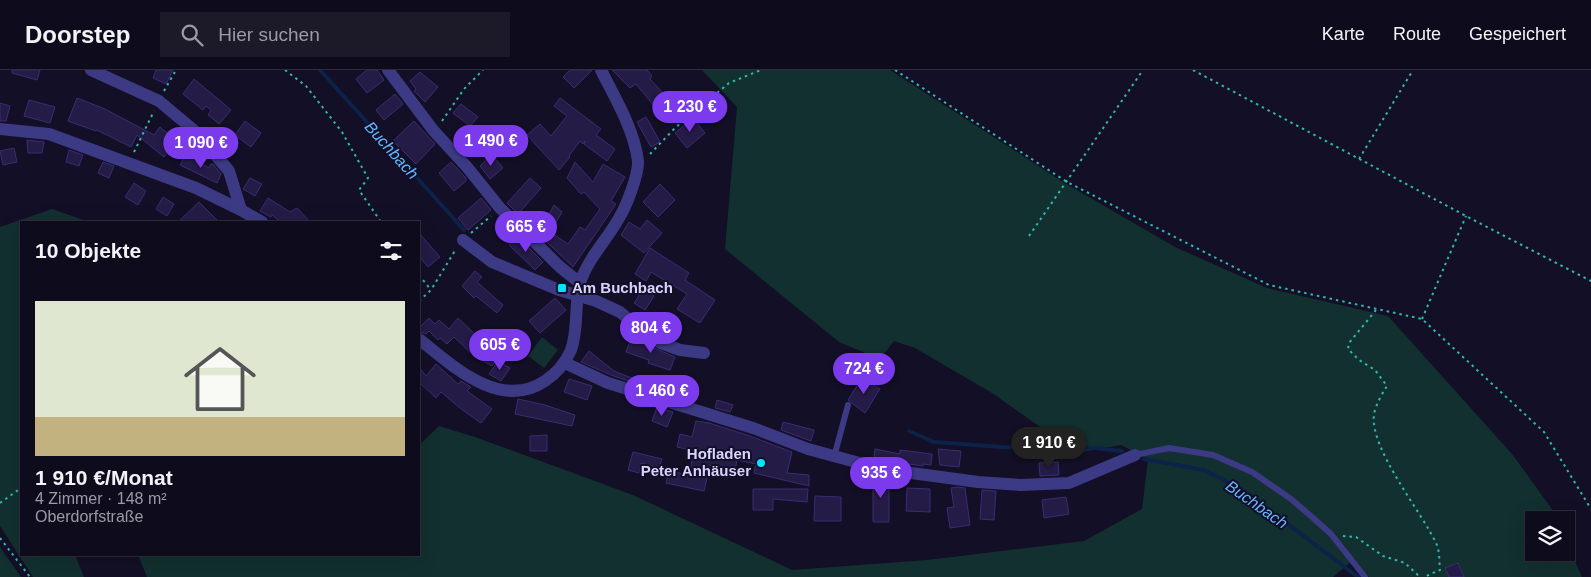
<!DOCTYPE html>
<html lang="de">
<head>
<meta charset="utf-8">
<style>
  :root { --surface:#0e0b1c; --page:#1c1929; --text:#f1f3f6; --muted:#9b9ba3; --line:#2e2b3b; --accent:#7c3aed }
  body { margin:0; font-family:Arial,sans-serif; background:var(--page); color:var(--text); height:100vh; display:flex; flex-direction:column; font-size:19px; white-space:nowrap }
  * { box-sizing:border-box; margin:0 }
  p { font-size:16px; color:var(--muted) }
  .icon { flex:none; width:28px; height:28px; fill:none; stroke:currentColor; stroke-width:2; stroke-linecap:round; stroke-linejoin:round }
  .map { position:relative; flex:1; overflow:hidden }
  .sheet { position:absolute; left:20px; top:151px; width:400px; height:335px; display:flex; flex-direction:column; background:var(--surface); border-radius:0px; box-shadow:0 5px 20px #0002,0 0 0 1px var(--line) }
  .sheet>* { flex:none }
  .buttons { position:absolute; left:1525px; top:441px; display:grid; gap:10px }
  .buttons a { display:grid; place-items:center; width:50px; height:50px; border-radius:0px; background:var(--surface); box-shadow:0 5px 20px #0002,0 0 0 1px var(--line); font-size:25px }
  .price { position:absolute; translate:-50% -42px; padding:0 11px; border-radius:18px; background:var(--accent); color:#fff; font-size:16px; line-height:32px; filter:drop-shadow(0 1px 2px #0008) }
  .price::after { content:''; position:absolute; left:50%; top:30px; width:15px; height:11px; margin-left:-8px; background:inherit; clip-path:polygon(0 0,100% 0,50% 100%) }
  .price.active { background:#222; color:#fff }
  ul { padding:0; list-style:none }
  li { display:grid; align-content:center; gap:10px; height:265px; padding:0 15px }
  li span { display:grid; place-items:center; height:155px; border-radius:0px; color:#555 }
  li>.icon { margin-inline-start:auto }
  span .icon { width:90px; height:90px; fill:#fffc; stroke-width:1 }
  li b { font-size:21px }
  h2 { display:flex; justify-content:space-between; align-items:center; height:60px; padding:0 15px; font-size:21px }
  header { display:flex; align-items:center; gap:30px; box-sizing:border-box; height:70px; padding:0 25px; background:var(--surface); border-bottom:1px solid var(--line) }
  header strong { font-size:24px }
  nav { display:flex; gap:28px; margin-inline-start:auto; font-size:18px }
  .search { width:350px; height:45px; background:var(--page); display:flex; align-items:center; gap:12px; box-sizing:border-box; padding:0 18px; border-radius:0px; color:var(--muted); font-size:19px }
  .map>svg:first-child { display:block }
</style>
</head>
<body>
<header>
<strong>Doorstep</strong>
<div class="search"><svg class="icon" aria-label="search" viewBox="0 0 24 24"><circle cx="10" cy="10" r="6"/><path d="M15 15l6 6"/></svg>Hier suchen</div>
<nav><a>Karte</a><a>Route</a><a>Gespeichert</a></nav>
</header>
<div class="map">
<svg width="1591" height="507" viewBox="0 0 1591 507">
  <rect width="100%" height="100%" fill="#130f26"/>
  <!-- green -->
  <path fill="#12302f" d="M702,0H890L1063,112L1175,177L1267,218L1388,246L1512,384L1554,442L1557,450H1534V482H1566V471L1582,507H1369L1354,489L1333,507H147L138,485H419V375L439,356L475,367L633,425L792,500L927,490L1084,471L1142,439L1148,389L1121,375L1077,383L992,323L915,278L894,271L880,289L839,272L725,179L737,37Z
    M52,139L89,152H21V485H75L84,507H33L0,456V157Z
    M542,267L558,280L544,298L528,286Z
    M0,477L21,507H0Z"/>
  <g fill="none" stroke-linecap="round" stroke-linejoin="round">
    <!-- stream -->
    <path stroke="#0c2248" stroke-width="4" d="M320,0L464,160
      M909,361L934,372L1002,377L1095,378L1122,381
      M1144,389L1204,400L1241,419L1358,507"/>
  </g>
  <!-- building -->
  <path fill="#241b47" stroke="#3b2d73" d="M12,0H40L37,10L12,3Z
    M156,0H173L166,14L153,8Z
    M367,0H377L384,10L367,23L356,9Z
    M570,0H592L574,18L563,7Z
    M612,0H647L652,6L650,9L676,37L664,48L636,14L630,18Z
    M420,2L438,17L425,32L414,21L416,19L410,11Z
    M194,9L231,40L219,54L208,45L211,40L206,36L203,40L183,24Z
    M395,24L403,34L384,50L376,40Z
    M77,28L105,39L154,65L160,57L177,71L164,87L137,65L131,77L97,60L96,61L68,51Z
    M560,28L601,59L596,65L615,79L607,91L584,74L585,71L583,74L580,71L569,86L570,87L559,100L527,65L540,54L551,66L567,46L554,36Z
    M29,30L55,37L50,53L24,46Z
    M0,33L10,36L6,51H0Z
    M461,34L478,47L470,56L453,43Z
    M646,47L660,72L651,77L637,52Z
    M693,48L705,63L687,78L675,63Z
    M245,51L261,63L251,77L235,65Z
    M414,51L435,74L416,94L393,71Z
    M495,62L509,78L498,87L485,71Z
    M27,70L44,72L42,83H28Z
    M14,78L17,92L3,95L0,81Z
    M69,80L83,85L79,96L66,92Z
    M186,84L209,98L211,94H213L221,104L217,113L180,95Z
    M492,85L503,98L490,109L480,96Z
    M103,92L114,96L109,108L98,103Z
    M451,92L466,108V111L454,121L439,103Z
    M575,92L593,112L603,94L625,107L611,131L616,134L573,197L530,156L533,152L536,153L539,149L545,152L554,135L562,142L550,162L568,174L580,157L585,160L600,139L584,122L581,124L567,108Z
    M250,108L262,114L255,126L243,119Z
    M530,108L541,118L518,144L507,133Z
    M134,113L146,121L138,135L125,127Z
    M660,114L675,130L658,147L643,132Z
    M163,127L174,134L167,146L156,139Z
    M268,128L290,142L297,138L310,152H281L272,145L271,147L260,141Z
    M481,128L491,140L468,160L458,148Z
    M199,132L219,152H178Z
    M647,150L662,163L644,183L621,165L629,152L640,159Z
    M419,163L440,187L428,197L419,186Z
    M517,166L543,192L535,200L509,175Z
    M650,178L689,203L685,210L715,230L700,253L677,239L687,224L651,202L646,211L635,204Z
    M475,201L482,207L477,212L503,235L497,243L476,226L474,228L462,216Z
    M644,218L654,226L645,240L634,233Z
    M555,228L566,240L540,263L529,251Z
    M429,248L435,254L439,250L449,259L458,248L479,268L482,264L504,276L492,296L473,285L454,267L447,274L440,268L438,270L429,261L426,264L419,261V258Z
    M631,268L675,287L670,300L648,293L649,290L626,282Z
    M589,281L614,301L632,308L631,312L611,305L581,292Z
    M498,291L510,298L501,311L489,304Z
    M436,294L458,314L461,311L471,317L467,321L492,339L481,353L460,338L441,322L436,328L419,312V297L426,306Z
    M862,308L880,319L865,343L848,330Z
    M569,309L592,316L587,330L564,322Z
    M658,315L682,322L681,327L657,320Z
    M518,329L545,335L575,345L572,356L515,344Z
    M717,330L733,335L730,342L715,338Z
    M657,337L673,342L667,357L652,351Z
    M696,351L709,353L750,366L792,382L787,403L809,405V416L754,403L756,394L737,390L735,400L710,395L704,421L666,413L669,401L689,405L694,381L677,377L680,364L692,367Z
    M783,352L814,360L811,371L781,360Z
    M547,365V381H530V366Z
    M875,379L900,384V380L932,384L931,395L923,394V396L902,393L874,388Z
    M938,379L961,381L959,397L940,395Z
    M633,382L662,389L659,398L641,393L639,403L628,400Z
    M1058,392L1059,405L1040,406L1039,393Z
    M873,404L889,407V452H873Z
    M956,417L965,418L970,455L950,458L947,438L954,437L951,418Z
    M907,418L930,419V442L906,441Z
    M753,419H808L807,432L773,429V440H753Z
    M982,420L996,421L994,450L980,449Z
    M815,426L841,427V451H814Z
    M1066,427L1069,444L1044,448L1042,430Z
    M1458,493L1464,507H1449L1445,498Z"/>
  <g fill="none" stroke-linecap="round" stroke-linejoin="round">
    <!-- path -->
    <path stroke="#2fb8b0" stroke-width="2" stroke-dasharray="2.5 4" stroke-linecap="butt" d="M285,0L306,16L342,62L368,108L359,120L381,152
      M895,0L1067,112L1269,215L1422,249L1544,362L1591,439
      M1193,0L1466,146L1591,211
      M164,21L176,0
      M442,51L464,19L483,0
      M134,82L154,41
      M650,84L675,58L729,13L761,0
      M1359,89L1413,0
      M471,163L491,146
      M1029,166L1143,0
      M419,205L431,220
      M419,231L431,220L456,179
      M1376,240L1349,273L1348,279L1359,290L1375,300L1387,316C1382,324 1376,334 1374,344C1369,378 1421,441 1436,473C1440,481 1439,491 1440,500L1424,507
      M1422,249L1466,146
      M0,433L21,418
      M1343,466L1356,467L1383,486L1405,493L1420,507
      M0,468L30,507"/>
    <!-- service -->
    <path stroke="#3d3a85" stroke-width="6" d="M1135,385L1169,378L1213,385L1252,402L1291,429L1312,447L1331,464L1365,507
      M834,387L848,335"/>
    <!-- minor -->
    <path stroke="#3d3a85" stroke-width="12" d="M91,0L159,31L196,62L229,101L241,140
      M388,0L433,60L467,97L500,138L560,197L580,213
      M463,170L492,192L559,220L596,231L620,242L647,265L661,273L680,280L704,283
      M565,293L608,313L753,358L808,379L867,395L904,402L978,412L1020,415L1069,413L1135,385"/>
    <!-- tertiary -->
    <path stroke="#3d3a85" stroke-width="12" d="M0,59L49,64L196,118L241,140L262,152
      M419,269C453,296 500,341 545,311C557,303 565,294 571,280C579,258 574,234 580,213C588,188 607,170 619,148C626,137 639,104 638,91C634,59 615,28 601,0"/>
  </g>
  <!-- markers -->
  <g fill="#00e5ff" stroke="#130f26" stroke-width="2">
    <rect x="557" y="213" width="10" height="10" rx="2.5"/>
    <circle cx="761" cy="393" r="5"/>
  </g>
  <g text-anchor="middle" stroke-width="4" stroke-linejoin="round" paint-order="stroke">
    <!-- poi labels -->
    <g font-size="15" font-weight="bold" fill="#d9d4ff" stroke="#130f26" text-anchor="start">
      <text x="572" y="223">Am Buchbach</text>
      <text x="751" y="389" text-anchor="end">Hofladen<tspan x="751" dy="17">Peter Anhäuser</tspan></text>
    </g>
    <!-- water labels -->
    <g font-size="16" font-style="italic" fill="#62b6ff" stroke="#130f26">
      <text transform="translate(392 80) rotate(48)" y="6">Buchbach</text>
      <text transform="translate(1257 434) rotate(35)" y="6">Buchbach</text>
    </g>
  </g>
</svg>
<div class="buttons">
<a><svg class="icon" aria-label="layers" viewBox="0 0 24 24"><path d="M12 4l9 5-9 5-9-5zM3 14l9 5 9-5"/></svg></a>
</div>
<b class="price" style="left:690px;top:63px">1 230 €</b>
<b class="price" style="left:491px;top:97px">1 490 €</b>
<b class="price" style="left:201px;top:99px">1 090 €</b>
<b class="price" style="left:526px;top:183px">665 €</b>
<b class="price" style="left:651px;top:284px">804 €</b>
<b class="price" style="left:500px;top:301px">605 €</b>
<b class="price" style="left:864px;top:325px">724 €</b>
<b class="price" style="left:662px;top:347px">1 460 €</b>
<b class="price active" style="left:1049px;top:399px">1 910 €</b>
<b class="price" style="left:881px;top:429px">935 €</b>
<section class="sheet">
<h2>10 Objekte<svg class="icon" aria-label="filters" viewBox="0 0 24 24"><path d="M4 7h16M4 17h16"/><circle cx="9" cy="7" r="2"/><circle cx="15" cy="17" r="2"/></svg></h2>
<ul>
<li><span style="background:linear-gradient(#dfe7d0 75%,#c2b280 0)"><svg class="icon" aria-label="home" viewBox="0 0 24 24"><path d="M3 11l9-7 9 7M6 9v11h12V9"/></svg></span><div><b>1 910 €/Monat</b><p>4 Zimmer · 148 m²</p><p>Oberdorfstraße</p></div></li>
</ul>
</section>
</div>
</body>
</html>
